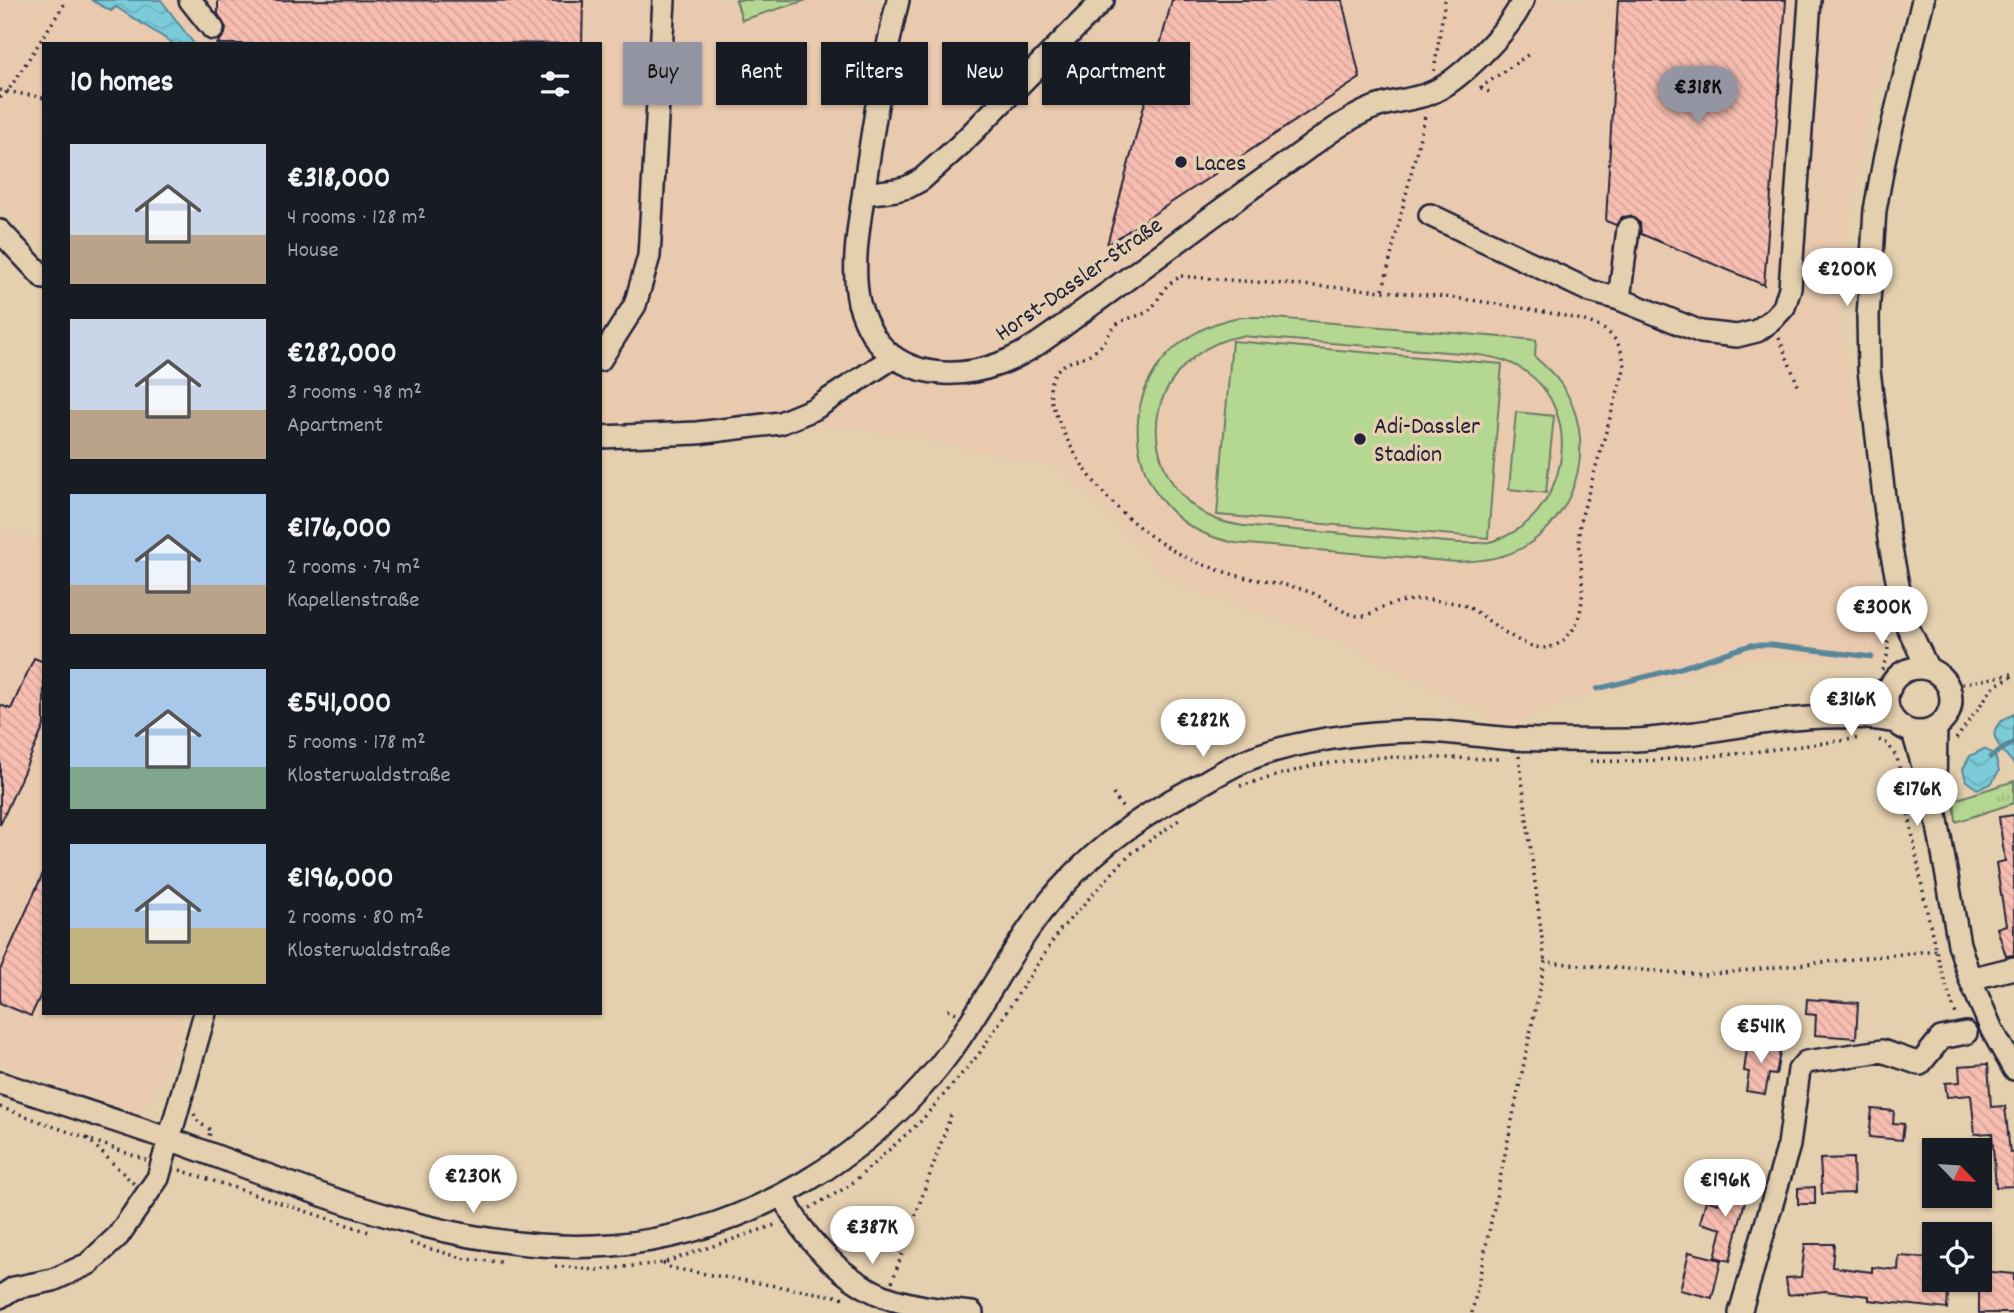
<!DOCTYPE html>
<html lang="en">
<head>
<meta charset="utf-8">
<style>
  :root { --surface:#171b24; --page:#242831; --text:#f1f3f6; --muted:#9ea1a6; --accent:#9495a2 }
  body { margin:0; font-family:Dekko,sans-serif; background:var(--page); color:var(--text); height:100vh; display:flex; flex-direction:column; font-size:26px; white-space:nowrap }
  * { box-sizing:border-box; margin:0 }
  p { font-size:23px; color:var(--muted) }
  .icon { flex:none; width:38px; height:38px; fill:none; stroke:currentColor; stroke-width:2; stroke-linecap:round; stroke-linejoin:round }
  .map { position:relative; flex:1; overflow:hidden }
  .panel { position:absolute; left:42px; top:42px; width:560px; height:973px; display:flex; flex-direction:column; background:var(--surface); border-radius:0px; box-shadow:0 2px 5px #0004 }
  .panel>* { flex:none }
  .top-card { position:absolute; left:623px; top:42px; width:665px; height:63px; display:flex; gap:14px }
  .needle { width:46px; rotate:115deg }
  .controls { position:absolute; left:1922px; top:1138px; display:grid; gap:14px }
  .controls a { display:grid; place-items:center; width:70px; height:70px; border-radius:0px; background:var(--surface); box-shadow:0 2px 5px #0004; font-size:35px }
  .price { position:absolute; translate:-50% -60px; padding:0 16px; border-radius:24px; background:#fff; color:#222; font-size:23px; line-height:46px; filter:drop-shadow(0 2px 4px #0008) }
  .price::after { content:''; position:absolute; left:50%; top:42px; width:21px; height:16px; margin-left:-10px; background:inherit; clip-path:polygon(0 0,100% 0,50% 100%) }
  .price.selected { background:var(--accent); color:#111 }
  ul { padding:0; list-style:none }
  li { display:flex; align-items:center; gap:21px; height:175px; padding:0 28px }
  li span { display:grid; place-items:center; flex:none; width:196px; height:140px; border-radius:0px; color:#555 }
  li>.icon { margin-inline-start:auto }
  span .icon { width:84px; height:84px; fill:#fffc; stroke-width:1 }
  li b { font-size:30px }
  h2 { display:flex; justify-content:space-between; align-items:center; height:84px; padding:0 28px; font-size:30px }
  .chip { padding:0 24px; border-radius:0px; background:var(--surface); box-shadow:0 2px 5px #0004; font-size:24px; line-height:63px }
  .chip.selected { background:var(--accent); color:#111 }
  .map>svg:first-child { display:block }
</style>
</head>
<body>
<div class="map">
<svg width="2014" height="1313" viewBox="0 0 2014 1313">
  <defs>
    <pattern id="grass-tufts" width="24" height="20" patternUnits="userSpaceOnUse" patternTransform="scale(1.75)"><rect width="24" height="20" fill="#b4d792"/><path d="M3 7l-1-3M5 7V3M7 7l1-3M15 17l-1-3M17 17v-4M19 17l1-3" fill="none" stroke="#9ab87f"/></pattern>
    <pattern id="water-waves" width="16" height="10" patternUnits="userSpaceOnUse" patternTransform="scale(1.75)"><rect width="16" height="10" fill="#7ccbd9"/><path d="M0 5q4-4 8 0t8 0" fill="none" stroke="#6baebb"/></pattern>
    <pattern id="building-back-hatch" width="6" height="6" patternUnits="userSpaceOnUse" patternTransform="scale(1.75)"><rect width="6" height="6" fill="#f7bdb0"/><path d="M-1 5l2 2M0 0l6 6M5-1l2 2" fill="none" stroke="#d3a298"/></pattern>
  </defs>
  <rect width="100%" height="100%" fill="#e4cfae"/>
  <filter id="ink" filterUnits="userSpaceOnUse"><feTurbulence type="fractalNoise" baseFrequency=".0143" numOctaves="2"/><feDisplacementMap in="SourceGraphic" scale="14" xChannelSelector="R" yChannelSelector="G"/><feConvolveMatrix kernelMatrix="1 2 1 2 8 2 1 2 1" color-interpolation-filters="sRGB"/></filter>
  <g filter="url(#ink)">
    <!-- built -->
    <path fill="#eacaaf" d="M0,0H1907L1871,99L1836,290L1860,446L1884,663L1750,658L1568,701L1510,726L1345,644L1172,583L1057,466L843,425L600,447V44H44V248L0,201Z
      M0,527L44,544V1013H184L166,1075L139,1114L0,1063Z"/>
    <!-- grass -->
    <path fill="url(#grass-tufts)" stroke="#6b7c66" stroke-width="2" d="M2014,781V803L1956,822L1954,800Z"/>
    <!-- pitch -->
    <path fill="#b4d792" stroke="#6b7c66" stroke-width="2" fill-rule="evenodd" d="M736,0H807L742,20Z
      M1239,317H1262L1536,340L1535,357C1544,365 1554,374 1561,384C1598,438 1580,514 1524,547C1503,559 1480,561 1457,562L1235,543C1221,540 1208,536 1195,529C1171,516 1153,493 1144,468C1120,395 1166,331 1239,317ZM1241,336L1460,353C1482,355 1503,357 1522,369C1589,412 1566,520 1493,541C1483,544 1470,543 1460,543C1405,539 1350,534 1295,530C1269,527 1236,529 1211,517C1167,497 1144,439 1164,395C1179,364 1206,342 1241,336Z
      M1232,341L1502,364L1488,538L1217,515Z
      M1516,412L1554,416L1546,493L1509,489Z"/>
    <!-- water -->
    <path fill="url(#water-waves)" stroke="#58879a" stroke-width="2" d="M91,0H161L194,44H174L116,7L111,11Z
      M2014,714V764C1996,743 1981,729 2014,714Z
      M1984,749L1995,755L1999,771L1991,784L1977,789L1966,781L1963,769L1970,756Z"/>
    <g fill="none" stroke-linecap="round" stroke-linejoin="round">
      <!-- stream -->
      <path stroke="#58879a" stroke-width="5" d="M1597,689L1680,668L1751,645H1771L1872,657
        M1990,757L2014,742"/>
    </g>
    <!-- building -->
    <path fill="url(#building-back-hatch)" stroke="#22223b" stroke-width="2" d="M218,0L583,1L582,44L374,42V44H217L225,34L226,28L218,14Z
      M1172,0H1342L1360,78L1107,245Z
      M1618,0H1786L1764,285L1641,234L1640,223L1630,216L1622,217L1616,225L1606,221Z
      M34,658L44,662V726L0,825V705L11,709Z
      M2014,815V955L2006,956L1997,928L2006,925L1996,863L2005,861L1999,817Z
      M44,871V988L31,1016L0,1003V970Z
      M1807,999L1858,1003L1856,1038L1815,1035L1816,1015L1806,1014Z
      M1748,1041L1781,1046L1776,1075L1769,1074L1765,1094L1746,1091L1749,1072L1744,1071Z
      M1988,1064L1991,1107L2005,1106L2010,1153L2014,1152V1186L1996,1187L1992,1133L1975,1134L1971,1095L1947,1097L1945,1083L1960,1082L1959,1066Z
      M1872,1109L1894,1111L1893,1123L1904,1124L1902,1140L1869,1137Z
      M1853,1158L1854,1193L1822,1194L1820,1159Z
      M1722,1187L1747,1193L1730,1261L1715,1257L1722,1229L1700,1223L1706,1200L1718,1204Z
      M1815,1187V1204H1798V1188Z
      M1805,1244H1834L1832,1267L1872,1272V1267L1898,1270L1899,1256L1934,1258V1279H1949L1947,1309L1869,1300V1296L1825,1291L1788,1295L1786,1278L1801,1277Z
      M1689,1252L1721,1260L1712,1298L1680,1290Z
      M1979,1271L2014,1274V1313H1979Z"/>
    <g fill="none" stroke-linecap="round" stroke-linejoin="round">
      <defs>
        <path id="minor" d="M190,0L213,29
          M898,0C883,63 873,126 864,190C859,226 851,266 859,303C865,323 874,342 891,355C922,378 964,377 999,364C1032,352 1061,327 1090,306C1156,259 1220,209 1287,163C1313,145 1339,123 1368,110C1387,101 1408,101 1428,94C1457,84 1511,29 1523,0
          M1923,0L1885,156L1875,210L1868,317L1869,370L1889,539L1905,621L1928,669
          M864,194L896,190L908,187L921,180L961,144L1103,0
          M1430,215L1590,291L1619,299L1701,332L1737,336L1757,331L1772,320L1784,307L1790,288L1810,0
          M0,231L44,278
          M1619,299L1628,229
          M600,360L635,305L649,256L664,0
          M600,437L697,433L780,423L814,409L894,357
          M1887 700a32 32 0 1 1 64 0a32 32 0 1 1-64 0Z
          M1833,709L1863,700L1890,688
          M1913,732L1934,803L1959,944L1970,979L1992,1030L2014,1069
          M1935,790L1936,727
          M1970,979L2014,968
          M0,1083C57,1102 115,1120 172,1140C314,1191 459,1257 613,1245C746,1234 876,1155 953,1048C990,996 1017,937 1060,889C1103,841 1148,812 1205,782C1217,775 1229,768 1242,762C1290,741 1367,731 1419,731C1451,731 1483,737 1515,739C1554,741 1593,740 1632,740C1653,740 1675,735 1696,733C1762,723 1830,709 1896,722
          M783,1196C803,1238 842,1280 886,1297C913,1307 944,1310 972,1313
          M0,1297L14,1288L53,1280L88,1264L118,1236L158,1178L205,1013
          M1740,1313L1789,1145L1799,1070L1806,1062L1882,1051L1920,1064L1941,1038L1966,1033"/>
      </defs>
      <!-- minor casing -->
      <use href="#minor" stroke="#22223b" stroke-width="26"/>
      <!-- path -->
      <path stroke="#22223b" stroke-width="3.5" stroke-dasharray="2 5" stroke-linecap="butt" d="M1434,71L1445,0
        M1480,88L1532,52
        M1481,88L1491,93
        M0,90L44,98
        M0,98L8,91L67,0
        M1181,276C1296,287 1413,288 1527,309C1552,314 1584,317 1605,330C1618,339 1622,351 1625,366L1580,522C1575,559 1599,622 1556,645C1528,659 1489,617 1466,606C1459,603 1449,602 1440,601C1422,598 1400,600 1383,607C1375,610 1369,617 1359,616C1340,614 1324,596 1307,591C1285,583 1262,582 1239,576C1223,572 1206,566 1190,559C1132,532 1081,478 1058,419C1053,407 1047,392 1052,379C1059,360 1081,361 1095,351C1105,344 1108,334 1115,326C1124,317 1138,318 1148,311C1157,305 1160,292 1168,285C1171,282 1177,279 1181,276Z
        M1383,289L1426,112
        M1779,338L1799,388
        M1882,670L1888,653L1887,630
        M1949,689L1962,684L2012,674
        M1956,739L1994,686L2014,675
        M1879,740L1888,744L1897,758C1917,844 1925,934 1957,1017
        M1519,756L1545,962
        M1590,761C1680,763 1772,750 1861,738
        M1240,786L1315,765L1382,757L1502,759
        M1113,794L1124,810
        M948,1009L956,1013
        M0,1107L146,1160
        M194,1114L199,1123L211,1130L209,1136
        M87,1138L134,1184
        M180,1170L372,1233
        M810,1208L849,1186L921,1121L979,1054L1060,930L1128,856L1179,820
        M410,1243L466,1259L502,1262
        M663,1263L671,1268L846,1298
        M555,1266L596,1270L663,1263L778,1224
        M892,1282L952,1112
        M1472,1313L1545,962L1703,975L1939,950"/>
      <!-- minor -->
      <use href="#minor" stroke="#e4cfae" stroke-width="21"/>
    </g>
  </g>
  <!-- markers -->
  <g fill="#22223b" stroke="#e4cfae" stroke-width="2.5">
    <circle cx="1181" cy="162" r="7"/>
    <circle cx="1360" cy="439" r="7"/>
  </g>
  <g text-anchor="middle" stroke-width="7" stroke-linejoin="round" paint-order="stroke">
    <!-- poi labels -->
    <g font-size="24" fill="#22223b" stroke="#e4cfae" text-anchor="start">
      <text x="1195" y="170">Laces</text>
      <text x="1374" y="433">Adi-Dassler<tspan x="1374" dy="28">Stadion</tspan></text>
    </g>
    <!-- street labels -->
    <g font-size="24" fill="#22223b" stroke="#e4cfae">
      <text transform="translate(1078 278) rotate(-35)" y="8">Horst-Dassler-Straße</text>
    </g>
  </g>
</svg>
<div class="controls">
<a><svg class="needle" viewBox="-14 -14 28 28"><path d="M0-13l5 13h-10z" fill="#e53935"/><path d="M0 13l5-13h-10z" fill="#9ea1a6"/></svg></a>
<a><svg class="icon" aria-label="locate" viewBox="0 0 24 24"><circle cx="12" cy="12" r="6"/><path d="M12 2v4M12 18v4M2 12h4M18 12h4"/></svg></a>
</div>
<b class="price selected" style="left:1698px;top:126px">€318K</b>
<b class="price" style="left:1847px;top:308px">€200K</b>
<b class="price" style="left:1882px;top:646px">€300K</b>
<b class="price" style="left:1851px;top:738px">€316K</b>
<b class="price" style="left:1203px;top:759px">€282K</b>
<b class="price" style="left:1917px;top:828px">€176K</b>
<b class="price" style="left:1761px;top:1065px">€541K</b>
<b class="price" style="left:473px;top:1215px">€230K</b>
<b class="price" style="left:1725px;top:1219px">€196K</b>
<b class="price" style="left:872px;top:1266px">€387K</b>
<div class="top-card">
<a class="chip selected">Buy</a>
<a class="chip">Rent</a>
<a class="chip">Filters</a>
<a class="chip">New</a>
<a class="chip">Apartment</a>
</div>
<section class="panel">
<h2>10 homes<svg class="icon" aria-label="filters" viewBox="0 0 24 24"><path d="M4 7h16M4 17h16"/><circle cx="9" cy="7" r="2"/><circle cx="15" cy="17" r="2"/></svg></h2>
<ul>
<li><span style="background:linear-gradient(#c9d6e8 65%,#b9a48a 0)"><svg class="icon" aria-label="home" viewBox="0 0 24 24"><path d="M3 11l9-7 9 7M6 9v11h12V9"/></svg></span><div><b>€318,000</b><p>4 rooms · 128 m²</p><p>House</p></div></li>
<li><span style="background:linear-gradient(#c9d6e8 65%,#b9a48a 0)"><svg class="icon" aria-label="home" viewBox="0 0 24 24"><path d="M3 11l9-7 9 7M6 9v11h12V9"/></svg></span><div><b>€282,000</b><p>3 rooms · 98 m²</p><p>Apartment</p></div></li>
<li><span style="background:linear-gradient(#a9c7e8 65%,#b9a48a 0)"><svg class="icon" aria-label="home" viewBox="0 0 24 24"><path d="M3 11l9-7 9 7M6 9v11h12V9"/></svg></span><div><b>€176,000</b><p>2 rooms · 74 m²</p><p>Kapellenstraße</p></div></li>
<li><span style="background:linear-gradient(#a9c7e8 70%,#7fa58c 0)"><svg class="icon" aria-label="home" viewBox="0 0 24 24"><path d="M3 11l9-7 9 7M6 9v11h12V9"/></svg></span><div><b>€541,000</b><p>5 rooms · 178 m²</p><p>Klosterwaldstraße</p></div></li>
<li><span style="background:linear-gradient(#a9c7e8 60%,#c2b280 0)"><svg class="icon" aria-label="home" viewBox="0 0 24 24"><path d="M3 11l9-7 9 7M6 9v11h12V9"/></svg></span><div><b>€196,000</b><p>2 rooms · 80 m²</p><p>Klosterwaldstraße</p></div></li>
</ul>
</section>
</div>
</body>
</html>
